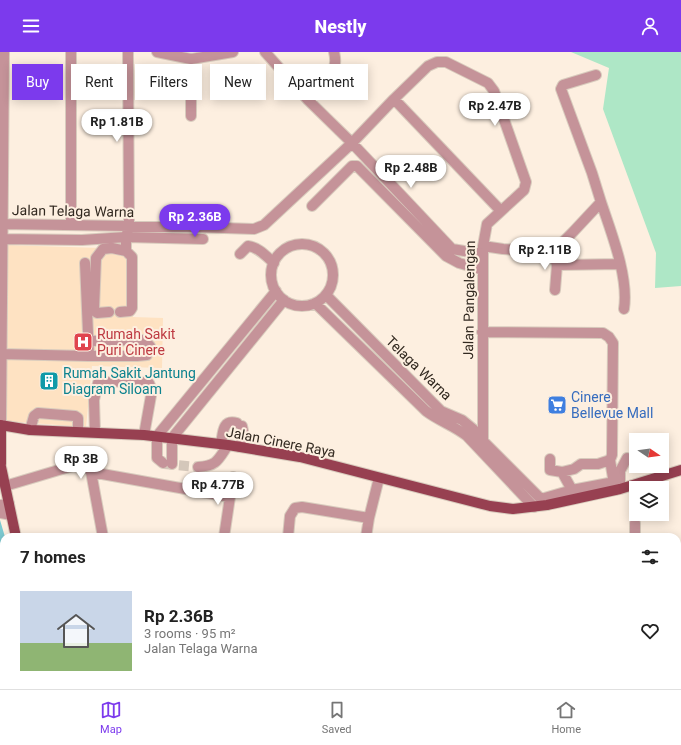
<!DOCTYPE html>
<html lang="en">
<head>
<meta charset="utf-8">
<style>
  :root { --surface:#fff; --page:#f6f6f6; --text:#222; --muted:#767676; --line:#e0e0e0; --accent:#7c3aed }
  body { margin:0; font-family:Roboto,sans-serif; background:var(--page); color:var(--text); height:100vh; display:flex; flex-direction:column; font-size:15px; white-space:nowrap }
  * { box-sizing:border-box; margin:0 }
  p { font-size:13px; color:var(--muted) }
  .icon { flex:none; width:22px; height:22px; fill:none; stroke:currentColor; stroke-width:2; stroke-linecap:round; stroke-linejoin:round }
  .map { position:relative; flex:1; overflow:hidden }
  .drawer { position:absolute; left:0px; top:481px; width:681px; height:156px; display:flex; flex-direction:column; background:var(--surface); border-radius:12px 12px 0 0; box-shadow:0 2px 10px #0003 }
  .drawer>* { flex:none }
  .guide { position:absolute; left:12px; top:12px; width:400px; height:36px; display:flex; gap:8px }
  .needle { width:26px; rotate:103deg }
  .tools { position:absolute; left:629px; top:381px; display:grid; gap:8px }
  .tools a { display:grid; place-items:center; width:40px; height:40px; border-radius:0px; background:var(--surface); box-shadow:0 2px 10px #0003; font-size:20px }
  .price { position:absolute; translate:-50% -34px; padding:0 9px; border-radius:14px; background:#fff; color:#222; font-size:13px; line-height:26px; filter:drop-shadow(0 1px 2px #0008) }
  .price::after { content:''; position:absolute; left:50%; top:24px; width:12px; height:9px; margin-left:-6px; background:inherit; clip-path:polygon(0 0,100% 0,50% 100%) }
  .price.on { background:var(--accent); color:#fff }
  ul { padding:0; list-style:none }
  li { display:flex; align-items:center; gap:12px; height:100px; padding:0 20px }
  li+li { border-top:1px solid var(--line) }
  li span { display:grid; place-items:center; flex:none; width:112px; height:80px; border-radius:0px; color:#555 }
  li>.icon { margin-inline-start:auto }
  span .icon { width:48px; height:48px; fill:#fffc; stroke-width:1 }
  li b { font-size:17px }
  h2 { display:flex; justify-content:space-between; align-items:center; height:48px; padding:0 20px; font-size:17px }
  .tag { padding:0 14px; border-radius:0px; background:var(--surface); box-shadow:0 2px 10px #0003; font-size:14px; line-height:36px }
  .tag.on { background:var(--accent); color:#fff }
  header { display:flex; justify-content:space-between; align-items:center; height:52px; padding:0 20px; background:var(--accent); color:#fff; font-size:18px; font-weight:800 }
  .menu { display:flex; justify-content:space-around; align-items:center; height:56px; border-top:1px solid var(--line); background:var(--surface); font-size:11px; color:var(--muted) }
  .menu a { display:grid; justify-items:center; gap:2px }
  .menu .on { color:var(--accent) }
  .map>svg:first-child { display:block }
</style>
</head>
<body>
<header><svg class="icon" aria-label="menu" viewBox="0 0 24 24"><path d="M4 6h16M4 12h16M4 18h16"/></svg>Nestly<svg class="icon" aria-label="person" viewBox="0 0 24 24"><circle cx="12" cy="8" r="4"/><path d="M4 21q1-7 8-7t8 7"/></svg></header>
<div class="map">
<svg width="681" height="637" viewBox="0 0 681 637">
  <rect width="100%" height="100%" fill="#fdefe0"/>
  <!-- built -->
  <path fill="#fee2c2" d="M5,193L132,197L133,265L163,266L162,316L92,314L86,375L4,369Z"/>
  <!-- green -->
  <path fill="#aee7c6" d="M571,0H681V234L655,236L656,201L603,57L609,16Z"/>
  <!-- water -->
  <path fill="#7dcad1" d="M0,468L5,485H4V578L0,579Z"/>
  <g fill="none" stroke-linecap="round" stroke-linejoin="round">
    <!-- minor-tunnel -->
    <path stroke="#d4c7ba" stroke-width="10" stroke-dasharray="10 5" stroke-linecap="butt" d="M164,412L198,415"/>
    <defs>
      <path id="minor" d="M157,0L191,7L233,0
        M265,0L308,48L352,91L452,197L482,202
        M394,47L500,158
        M308,48C323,33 340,23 334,0
        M191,64V7
        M601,150C611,180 629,225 624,257
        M312,154L352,114H357L446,204L459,211L483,218
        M0,172L194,175L254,177L264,173L352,91L394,47L428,14L437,10H446L488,31L494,39L526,130L524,138L487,172L483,194V401
        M71,173V0
        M0,187L82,188L126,185L203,187
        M271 223a31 31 0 1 1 62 0a31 31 0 1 1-62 0Z
        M483,194L503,197L543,200L554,199L573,180L601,150L592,121L561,37L563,33L596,23
        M240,202L248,194C258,195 266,204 274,211
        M557,213L620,212
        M555,238L557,213L555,207
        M326,243L432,350L441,359L462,368L473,377L483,389L547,453
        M315,251L426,359C439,369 455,374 467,384L534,455
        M109,260L97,261L94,258L96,206L103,197L112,196L126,199
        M120,260L130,259L132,256V205L126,199V185L129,174L128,0
        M482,280L603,281L609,285L613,291L612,403L610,408L615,438
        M89,289L144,288L150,294L147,303L137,304H89
        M0,302L89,304L85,211
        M1,373L4,0
        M30,378L34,364L38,361L75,364L78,366V379
        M95,380L94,348L98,331L125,329L141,330L149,331L152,338L144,383
        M221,392C223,381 222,367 237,371
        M240,395L243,379L242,374
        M550,407V418L562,420L574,417L581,412H598L610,408
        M163,411L157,406V384L276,239
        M172,412V386L284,248
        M198,415C217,414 218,408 228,393
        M91,420L230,445
        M562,420L572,438
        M5,434L79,412L87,414L91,420L103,485
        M620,435V419L627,406
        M541,447L572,438L609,431
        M0,453L9,452
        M0,461L11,463
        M224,485L233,425
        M288,485L290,464L295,456L302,455L369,466
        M366,485L369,466L379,426
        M635,485V471
        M677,552L681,553
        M0,590L4,589
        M135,633L136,637
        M671,633L676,637
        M206,637V633
        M277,637V633
        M355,637L361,633"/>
      <path id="major" d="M0,373L30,378L144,383L228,393L300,405L490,454L513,457L547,453L620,437L681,418
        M0,410L16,485
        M1,412V373
        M47,633V637"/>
    </defs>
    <!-- minor casing -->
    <use href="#minor" stroke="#d8cbbd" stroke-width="12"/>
    <!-- major casing -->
    <use href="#major" stroke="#d8cbbd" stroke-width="12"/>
    <!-- minor -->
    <use href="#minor" stroke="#c59399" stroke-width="10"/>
    <!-- major -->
    <use href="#major" stroke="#974051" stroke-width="10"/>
  </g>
  <!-- icons -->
  <defs>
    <symbol id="hospital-square" viewBox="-11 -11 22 22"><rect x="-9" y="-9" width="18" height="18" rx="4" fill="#e0444e" stroke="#fdefe0"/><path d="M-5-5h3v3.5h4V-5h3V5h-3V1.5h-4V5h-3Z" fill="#fff"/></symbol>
    <symbol id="building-square" viewBox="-11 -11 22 22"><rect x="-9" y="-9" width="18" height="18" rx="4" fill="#0f9aa8" stroke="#fdefe0"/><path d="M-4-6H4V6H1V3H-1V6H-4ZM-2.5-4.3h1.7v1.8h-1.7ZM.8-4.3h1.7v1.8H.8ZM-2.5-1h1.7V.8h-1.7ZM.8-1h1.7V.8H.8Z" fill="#fff"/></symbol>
    <symbol id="supermarket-square" viewBox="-11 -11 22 22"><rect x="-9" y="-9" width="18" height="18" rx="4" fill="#3f7fe0" stroke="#fdefe0"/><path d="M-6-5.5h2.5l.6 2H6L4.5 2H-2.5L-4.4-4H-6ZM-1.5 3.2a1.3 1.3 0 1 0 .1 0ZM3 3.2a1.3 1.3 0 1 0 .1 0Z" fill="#fff"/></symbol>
  </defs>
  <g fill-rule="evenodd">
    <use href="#hospital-square" x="72" y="279" width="22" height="22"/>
    <use href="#building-square" x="38" y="318" width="22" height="22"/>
    <use href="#supermarket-square" x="546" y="342" width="22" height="22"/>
  </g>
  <g text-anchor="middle" stroke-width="4" stroke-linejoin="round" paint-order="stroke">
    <!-- street labels -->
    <g font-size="14" fill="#322920" stroke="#fdefe0">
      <text transform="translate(73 159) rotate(1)" y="5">Jalan Telaga Warna</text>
      <text transform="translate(469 248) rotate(-89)" y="5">Jalan Pangalengan</text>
      <text transform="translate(419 316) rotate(44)" y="5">Telaga Warna</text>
      <text transform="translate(281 390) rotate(11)" y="5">Jalan Cinere Raya</text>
    </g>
    <!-- health labels -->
    <g font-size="14" fill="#be3a42" stroke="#fdefe0" text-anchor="start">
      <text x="97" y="287">Rumah Sakit<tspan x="97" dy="16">Puri Cinere</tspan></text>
    </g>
    <!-- culture labels -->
    <g font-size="14" fill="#0d838f" stroke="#fdefe0" text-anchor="start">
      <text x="63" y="326">Rumah Sakit Jantung<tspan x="63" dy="16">Diagram Siloam</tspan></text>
    </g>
    <!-- shop labels -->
    <g font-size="14" fill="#366cbe" stroke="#fdefe0" text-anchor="start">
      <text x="571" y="350">Cinere<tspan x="571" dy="16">Bellevue Mall</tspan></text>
    </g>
  </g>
</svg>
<div class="tools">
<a><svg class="needle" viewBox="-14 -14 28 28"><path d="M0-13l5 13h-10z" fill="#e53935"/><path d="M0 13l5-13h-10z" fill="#767676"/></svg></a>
<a><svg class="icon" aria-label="layers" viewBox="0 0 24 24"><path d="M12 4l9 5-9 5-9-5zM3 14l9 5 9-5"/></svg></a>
</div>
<b class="price" style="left:495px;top:75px">Rp 2.47B</b>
<b class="price" style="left:117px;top:91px">Rp 1.81B</b>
<b class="price" style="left:411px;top:137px">Rp 2.48B</b>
<b class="price on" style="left:195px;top:186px">Rp 2.36B</b>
<b class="price" style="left:545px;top:219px">Rp 2.11B</b>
<b class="price" style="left:81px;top:428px">Rp 3B</b>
<b class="price" style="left:218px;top:454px">Rp 4.77B</b>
<div class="guide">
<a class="tag on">Buy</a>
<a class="tag">Rent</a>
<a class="tag">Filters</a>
<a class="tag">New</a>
<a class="tag">Apartment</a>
</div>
<section class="drawer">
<h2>7 homes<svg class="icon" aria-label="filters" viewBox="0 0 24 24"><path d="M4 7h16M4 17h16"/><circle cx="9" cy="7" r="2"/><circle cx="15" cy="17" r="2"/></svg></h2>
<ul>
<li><span style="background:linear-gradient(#c9d6e8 65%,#8fb573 0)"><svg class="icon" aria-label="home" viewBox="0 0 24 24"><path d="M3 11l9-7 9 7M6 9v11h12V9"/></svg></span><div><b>Rp 2.36B</b><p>3 rooms · 95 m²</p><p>Jalan Telaga Warna</p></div><svg class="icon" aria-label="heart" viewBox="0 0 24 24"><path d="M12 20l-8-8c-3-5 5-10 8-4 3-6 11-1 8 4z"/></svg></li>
</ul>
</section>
</div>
<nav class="menu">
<a class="on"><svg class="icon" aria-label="map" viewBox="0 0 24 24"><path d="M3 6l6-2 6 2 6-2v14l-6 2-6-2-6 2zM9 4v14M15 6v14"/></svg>Map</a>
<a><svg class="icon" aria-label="saved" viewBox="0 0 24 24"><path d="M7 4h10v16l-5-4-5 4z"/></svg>Saved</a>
<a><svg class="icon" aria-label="home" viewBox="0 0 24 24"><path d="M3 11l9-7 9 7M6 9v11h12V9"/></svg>Home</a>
</nav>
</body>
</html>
